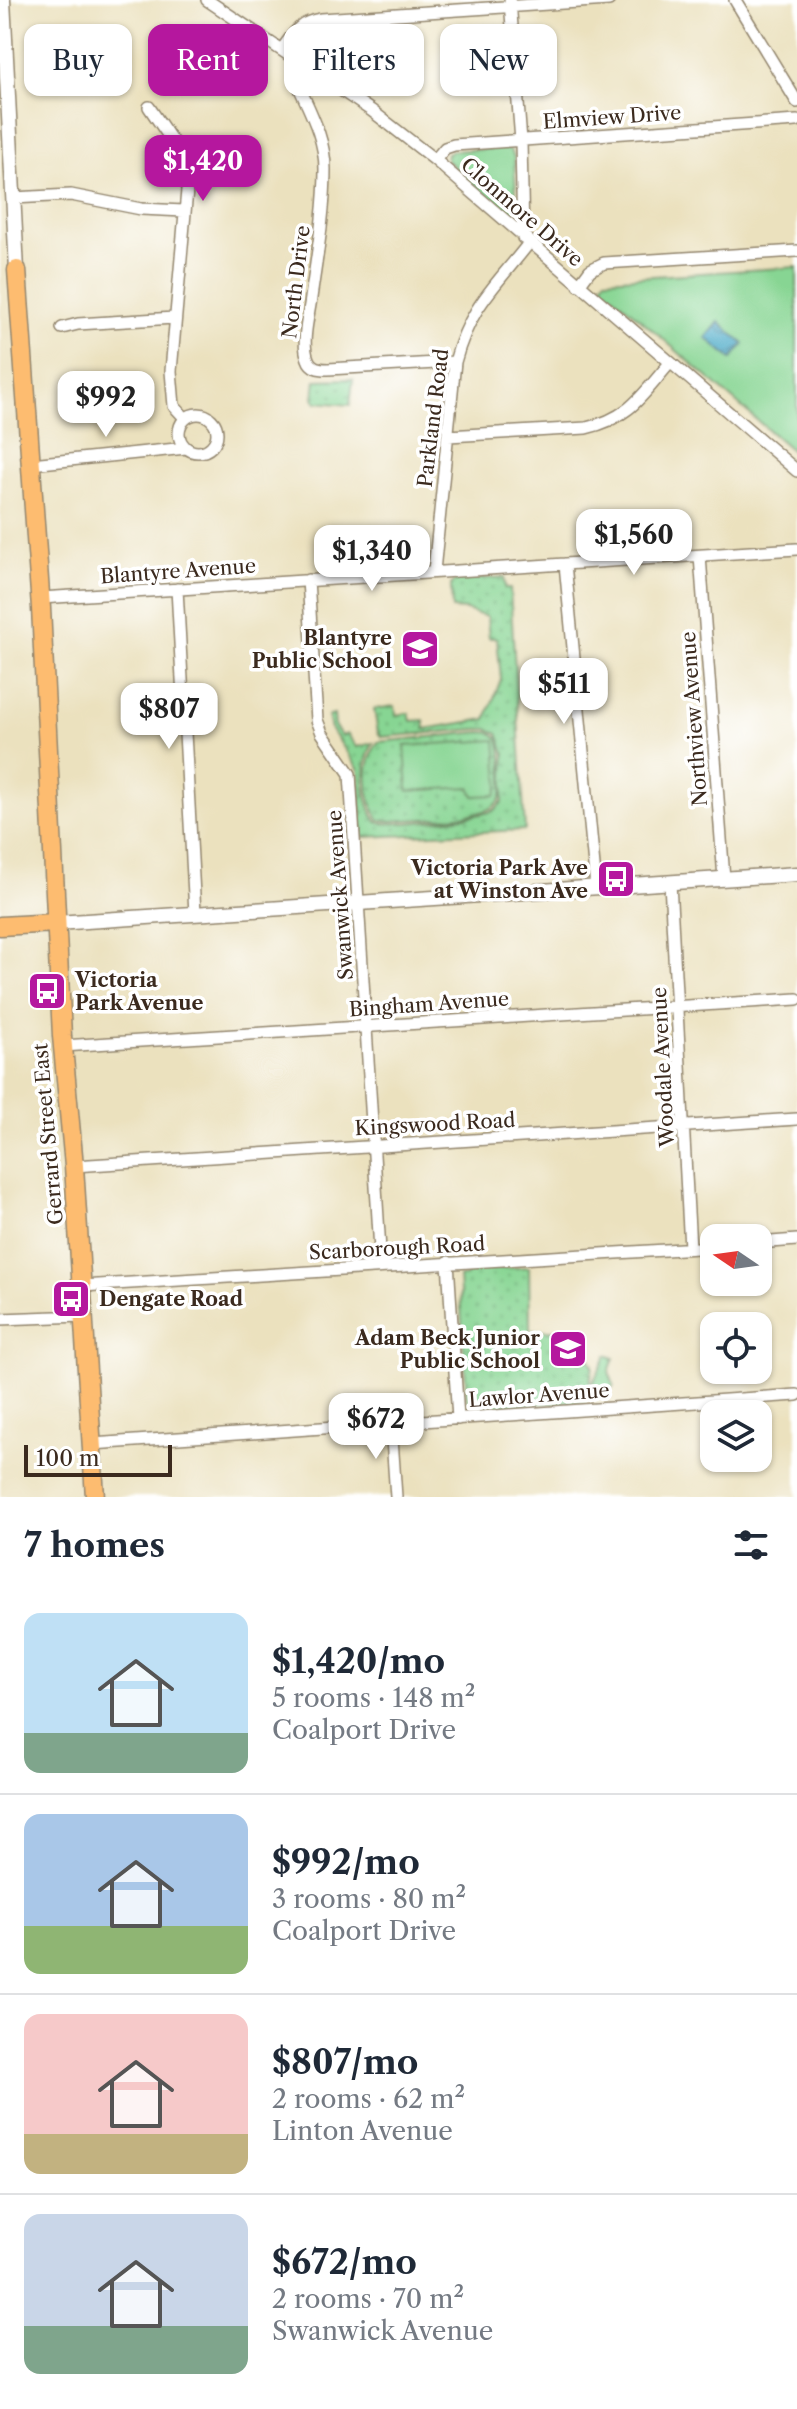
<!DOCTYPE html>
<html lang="en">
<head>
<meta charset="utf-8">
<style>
  :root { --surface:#fff; --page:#f6f6f7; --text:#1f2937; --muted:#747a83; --line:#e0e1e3; --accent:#b5179e }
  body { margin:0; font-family:"Libre Caslon Text",serif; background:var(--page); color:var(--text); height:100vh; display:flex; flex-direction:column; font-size:30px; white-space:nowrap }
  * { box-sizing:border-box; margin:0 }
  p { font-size:26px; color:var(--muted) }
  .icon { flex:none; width:44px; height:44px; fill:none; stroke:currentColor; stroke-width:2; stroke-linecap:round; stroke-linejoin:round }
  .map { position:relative; height:1497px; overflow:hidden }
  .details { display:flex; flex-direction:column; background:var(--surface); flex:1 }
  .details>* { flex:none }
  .top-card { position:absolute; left:24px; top:24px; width:750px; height:72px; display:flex; gap:16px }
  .needle { width:52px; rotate:283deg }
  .controls { position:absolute; left:700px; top:1224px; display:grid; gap:16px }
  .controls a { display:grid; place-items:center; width:72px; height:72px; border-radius:16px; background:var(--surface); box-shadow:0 2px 6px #0004; font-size:40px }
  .scale { position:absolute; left:24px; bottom:20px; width:148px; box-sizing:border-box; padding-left:8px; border:4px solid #3b2a1e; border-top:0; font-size:22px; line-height:28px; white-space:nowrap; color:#3b2a1e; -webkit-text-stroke:6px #fff; paint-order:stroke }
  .price { position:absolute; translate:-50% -68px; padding:0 18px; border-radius:16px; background:#fff; color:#222; font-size:26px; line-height:52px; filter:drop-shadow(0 2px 4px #0008) }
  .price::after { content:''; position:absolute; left:50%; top:48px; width:24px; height:18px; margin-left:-12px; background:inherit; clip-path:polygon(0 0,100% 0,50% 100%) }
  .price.selected { background:var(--accent); color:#fff }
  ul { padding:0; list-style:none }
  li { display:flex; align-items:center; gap:24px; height:200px; padding:0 24px }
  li+li { border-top:2px solid var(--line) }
  li span { display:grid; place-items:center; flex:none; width:224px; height:160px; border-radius:16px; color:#555 }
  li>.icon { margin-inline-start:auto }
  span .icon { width:96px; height:96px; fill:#fffc; stroke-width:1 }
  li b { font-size:34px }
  h2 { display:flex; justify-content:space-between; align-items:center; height:96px; padding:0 24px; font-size:34px }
  .pill { padding:0 28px; border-radius:16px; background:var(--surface); box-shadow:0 2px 6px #0004; font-size:28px; line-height:72px }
  .pill.selected { background:var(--accent); color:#fff }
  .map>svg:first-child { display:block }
</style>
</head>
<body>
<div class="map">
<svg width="797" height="1497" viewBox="0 0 797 1497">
  <defs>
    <pattern id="grass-dots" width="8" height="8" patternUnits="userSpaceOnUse" patternTransform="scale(2)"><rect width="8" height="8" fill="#87d593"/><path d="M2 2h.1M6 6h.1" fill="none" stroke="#75b77e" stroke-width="1.8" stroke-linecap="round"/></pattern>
    <pattern id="water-waves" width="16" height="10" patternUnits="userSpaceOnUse" patternTransform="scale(2)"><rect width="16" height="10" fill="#47a8c6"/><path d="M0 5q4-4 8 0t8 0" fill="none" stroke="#3c89a0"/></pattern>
  </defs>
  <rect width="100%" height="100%" fill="#fff"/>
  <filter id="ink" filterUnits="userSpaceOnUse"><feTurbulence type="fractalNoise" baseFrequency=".0125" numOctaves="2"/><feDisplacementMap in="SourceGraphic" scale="16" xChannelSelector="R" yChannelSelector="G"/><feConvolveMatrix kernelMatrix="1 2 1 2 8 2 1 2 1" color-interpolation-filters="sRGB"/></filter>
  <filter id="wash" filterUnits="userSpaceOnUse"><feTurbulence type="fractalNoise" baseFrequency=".006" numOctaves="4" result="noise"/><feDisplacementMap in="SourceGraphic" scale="32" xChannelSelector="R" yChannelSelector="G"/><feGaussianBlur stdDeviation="1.8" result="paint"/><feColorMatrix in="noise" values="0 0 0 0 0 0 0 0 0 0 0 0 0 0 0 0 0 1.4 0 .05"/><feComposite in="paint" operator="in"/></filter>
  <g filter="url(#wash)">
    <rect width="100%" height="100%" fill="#ebe1be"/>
    <!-- grass -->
    <path fill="url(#grass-dots)" stroke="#618058" stroke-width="2" d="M353,379L350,405L316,402L314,398L316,380Z
      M504,577L505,589H510L525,830L363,837L359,770L331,729L328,716L334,715L335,727L342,736L347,734L357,747L373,743C361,765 362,801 377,822C389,827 481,817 494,810C497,808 500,804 503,801L505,754L498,733L488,729H477L382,737L378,733L374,709L395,706L396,715L409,713L411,721L424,720L425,729L486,719L501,679L497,638H489L487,617L466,610L452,609L451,585L455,581Z
      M481,732C487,732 494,732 498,738C503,746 505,792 500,800C498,803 493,807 491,808C473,818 414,819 391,821L379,820C365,798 363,763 378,742Z
      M529,1267L530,1331L554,1330C556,1342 556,1356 569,1360L580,1357L589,1358L593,1366L586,1401L472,1408L467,1400L459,1277L466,1276L467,1270Z"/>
    <!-- park -->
    <path fill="#87d593" stroke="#618058" stroke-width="2" d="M504,148L511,151L514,157L517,210L514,216L510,215L446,160L447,153L452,151Z
      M797,267V455L602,286L605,279Z
      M496,740L499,785L496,795L474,796L470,787L408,791L405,746Z
      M607,1355L614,1358L609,1372L614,1385L610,1390L598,1391L592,1384Z"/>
    <!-- water -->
    <path fill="url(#water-waves)" stroke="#416972" stroke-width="2" d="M719,322L744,344L732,359L706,338Z"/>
  </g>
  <g filter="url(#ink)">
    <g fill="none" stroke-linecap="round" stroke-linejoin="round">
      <defs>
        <path id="minor" d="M207,0L372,111L435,160L797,471
          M735,0L797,102
          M510,1L521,141L523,238
          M282,49C295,32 298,23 321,19L609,0
          M306,65L297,82C309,110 325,137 325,169C325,212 317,255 311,298C309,315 301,342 308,359C311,368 319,369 328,369L455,362
          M149,107L183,157L188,179L171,371L174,406L185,418
          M435,160L445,148L454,145L797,121
          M13,198L71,195L141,209L184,211
          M579,285L590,270L604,263L797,251
          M62,328L78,324L174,318
          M179 433a19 19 0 1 1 38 0a19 19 0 1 1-38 0Z
          M448,436L586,428C630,418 642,395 670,363
          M31,464L186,448
          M700,556L724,879
          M565,564L596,887
          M434,571L455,362C470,306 495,287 529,243
          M308,580L317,720L322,733L350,774L381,1266
          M177,589L195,913
          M41,598L797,549
          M670,883L690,1248
          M63,1046L797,999
          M74,1166L797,1119
          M758,1243L797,1240
          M448,1262L458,1419
          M82,1286L714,1247
          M0,1319L83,1316
          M391,1424L396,1497
          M92,1444L797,1395"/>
        <path id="tertiary" d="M3,0L17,270
          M56,923L797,874"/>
        <path id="primary" d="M17,270L41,608L62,1036L74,1166L95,1497
          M0,926L56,923"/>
      </defs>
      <!-- minor casing -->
      <use href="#minor" stroke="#93866e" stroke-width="14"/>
      <!-- tertiary casing -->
      <use href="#tertiary" stroke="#93866e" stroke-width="17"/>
      <!-- primary casing -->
      <use href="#primary" stroke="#93866e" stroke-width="21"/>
      <!-- minor -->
      <use href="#minor" stroke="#fff" stroke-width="11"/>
      <!-- tertiary -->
      <use href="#tertiary" stroke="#fff" stroke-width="14"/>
      <!-- primary -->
      <use href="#primary" stroke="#fdbc70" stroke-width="18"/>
    </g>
  </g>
  <!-- icons -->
  <defs>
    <symbol id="school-square" viewBox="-11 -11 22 22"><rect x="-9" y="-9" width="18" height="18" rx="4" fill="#b5179e" stroke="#fff"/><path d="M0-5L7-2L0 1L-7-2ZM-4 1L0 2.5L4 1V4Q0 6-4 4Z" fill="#fff"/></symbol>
    <symbol id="bus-square" viewBox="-11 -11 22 22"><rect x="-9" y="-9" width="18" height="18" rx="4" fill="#b5179e" stroke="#fff"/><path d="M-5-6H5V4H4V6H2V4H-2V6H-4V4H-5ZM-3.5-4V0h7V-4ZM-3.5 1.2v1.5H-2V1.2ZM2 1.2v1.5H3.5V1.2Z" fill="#fff"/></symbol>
  </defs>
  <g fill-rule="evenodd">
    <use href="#school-square" x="398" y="627" width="44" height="44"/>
    <use href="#bus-square" x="594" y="857" width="44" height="44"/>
    <use href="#bus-square" x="25" y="969" width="44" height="44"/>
    <use href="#bus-square" x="49" y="1277" width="44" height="44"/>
    <use href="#school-square" x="546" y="1327" width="44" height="44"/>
  </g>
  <g text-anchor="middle" stroke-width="7" stroke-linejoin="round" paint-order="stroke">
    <!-- street labels -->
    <g font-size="20" fill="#3b2a1e" stroke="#fff">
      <text transform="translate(612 117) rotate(-4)" y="7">Elmview Drive</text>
      <text transform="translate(522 212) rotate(41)" y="7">Clonmore Drive</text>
      <text transform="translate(296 282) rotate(-83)" y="7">North Drive</text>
      <text transform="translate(433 418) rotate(-83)" y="7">Parkland Road</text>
      <text transform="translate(178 571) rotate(-4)" y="7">Blantyre Avenue</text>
      <text transform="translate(694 719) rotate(-94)" y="7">Northview Avenue</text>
      <text transform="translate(340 895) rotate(-94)" y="7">Swanwick Avenue</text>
      <text transform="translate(429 1004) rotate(-4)" y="7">Bingham Avenue</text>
      <text transform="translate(663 1067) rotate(-93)" y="7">Woodale Avenue</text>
      <text transform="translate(435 1124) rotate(-3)" y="7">Kingswood Road</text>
      <text transform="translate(48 1134) rotate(-95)" y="7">Gerrard Street East</text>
      <text transform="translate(397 1248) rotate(-3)" y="7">Scarborough Road</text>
      <text transform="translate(539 1395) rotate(-4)" y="7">Lawlor Avenue</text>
    </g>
    <!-- poi labels -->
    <g font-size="20" font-weight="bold" fill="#3b2a1e" stroke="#fff" text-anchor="end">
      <text x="392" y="645">Blantyre<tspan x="392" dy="23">Public School</tspan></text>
      <text x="588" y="875">Victoria Park Ave<tspan x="588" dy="23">at Winston Ave</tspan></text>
      <text x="75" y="987" text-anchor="start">Victoria<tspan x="75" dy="23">Park Avenue</tspan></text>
      <text x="99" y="1306" text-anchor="start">Dengate Road</text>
      <text x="540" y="1345">Adam Beck Junior<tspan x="540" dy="23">Public School</tspan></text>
    </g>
  </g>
</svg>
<div class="controls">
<a><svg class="needle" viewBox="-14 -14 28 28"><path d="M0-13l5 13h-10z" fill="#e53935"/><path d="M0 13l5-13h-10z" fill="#747a83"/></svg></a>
<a><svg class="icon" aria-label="locate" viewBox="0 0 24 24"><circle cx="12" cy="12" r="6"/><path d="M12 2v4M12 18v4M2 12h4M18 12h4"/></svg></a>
<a><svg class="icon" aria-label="layers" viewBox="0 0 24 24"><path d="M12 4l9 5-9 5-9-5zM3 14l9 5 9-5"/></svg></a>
</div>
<div class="scale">100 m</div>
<b class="price selected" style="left:203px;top:203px">$1,420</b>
<b class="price" style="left:106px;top:439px">$992</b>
<b class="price" style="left:634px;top:577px">$1,560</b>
<b class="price" style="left:372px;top:593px">$1,340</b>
<b class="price" style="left:564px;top:726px">$511</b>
<b class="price" style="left:169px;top:751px">$807</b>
<b class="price" style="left:376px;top:1461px">$672</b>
<div class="top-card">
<a class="pill">Buy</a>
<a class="pill selected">Rent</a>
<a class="pill">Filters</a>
<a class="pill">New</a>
</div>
</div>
<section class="details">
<h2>7 homes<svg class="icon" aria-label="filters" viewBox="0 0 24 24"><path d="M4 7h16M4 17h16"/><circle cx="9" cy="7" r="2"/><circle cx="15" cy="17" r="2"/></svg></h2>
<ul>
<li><span style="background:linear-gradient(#bfe0f5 75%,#7fa58c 0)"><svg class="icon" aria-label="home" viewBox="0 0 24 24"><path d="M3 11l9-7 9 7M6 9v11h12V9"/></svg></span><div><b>$1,420/mo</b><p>5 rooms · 148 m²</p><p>Coalport Drive</p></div></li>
<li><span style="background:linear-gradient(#a9c7e8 70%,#8fb573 0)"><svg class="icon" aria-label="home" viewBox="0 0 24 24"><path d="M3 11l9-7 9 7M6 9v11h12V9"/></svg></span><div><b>$992/mo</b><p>3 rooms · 80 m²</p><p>Coalport Drive</p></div></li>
<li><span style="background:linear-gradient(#f6c9c9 75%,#c2b280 0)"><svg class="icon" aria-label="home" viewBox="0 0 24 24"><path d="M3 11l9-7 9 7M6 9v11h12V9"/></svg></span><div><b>$807/mo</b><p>2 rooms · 62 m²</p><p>Linton Avenue</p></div></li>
<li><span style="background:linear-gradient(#c9d6e8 70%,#7fa58c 0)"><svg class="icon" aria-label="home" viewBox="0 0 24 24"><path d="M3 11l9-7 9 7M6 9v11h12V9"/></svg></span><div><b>$672/mo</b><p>2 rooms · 70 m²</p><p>Swanwick Avenue</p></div></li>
</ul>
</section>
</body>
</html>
